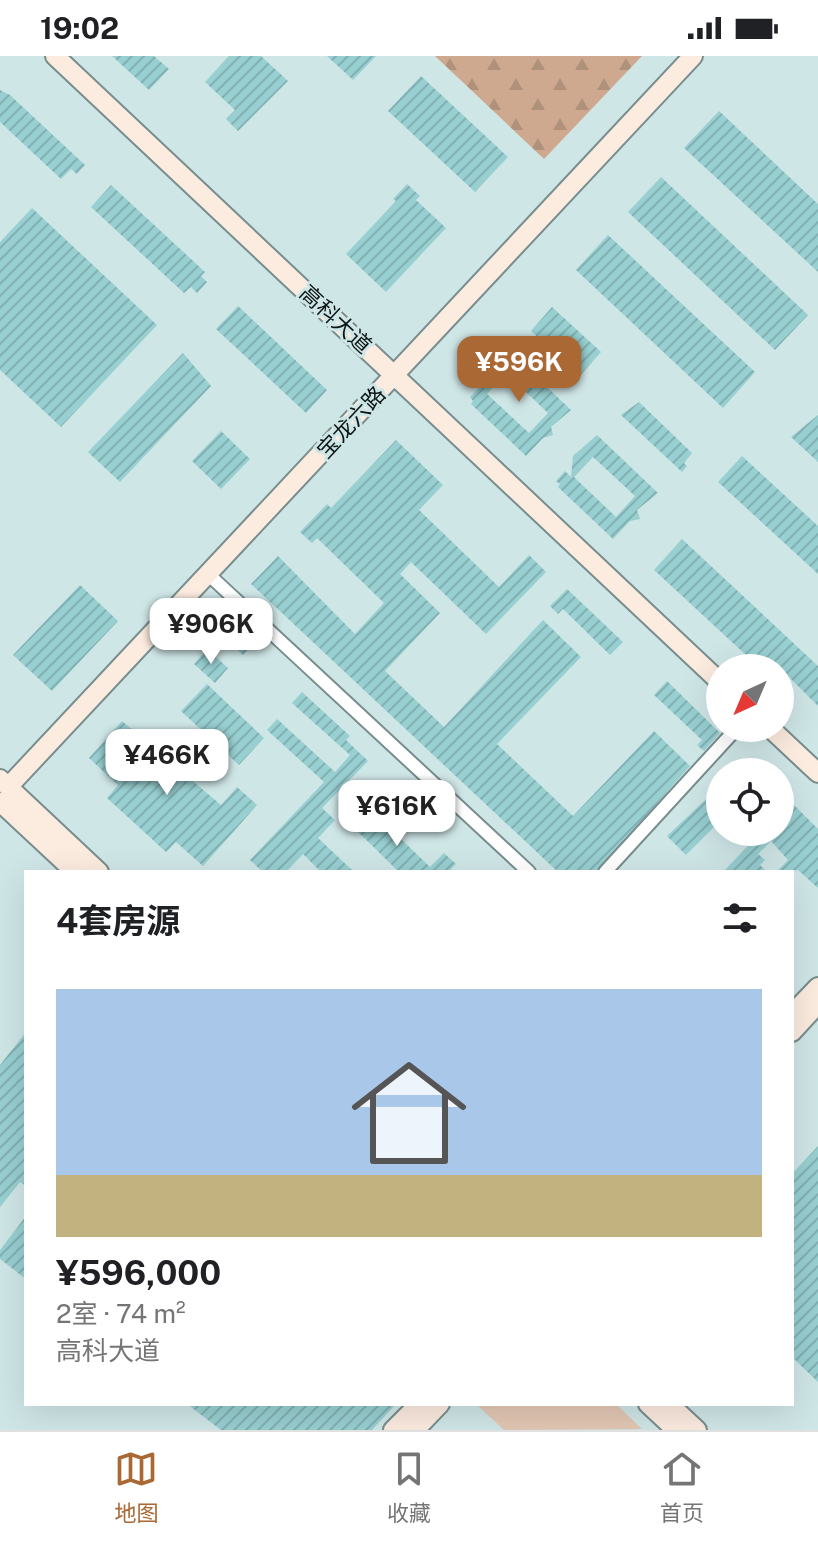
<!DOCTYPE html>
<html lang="zh">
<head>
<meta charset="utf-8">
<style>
  :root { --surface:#fff; --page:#f6f6f6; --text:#202124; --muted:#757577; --line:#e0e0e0; --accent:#aa6834 }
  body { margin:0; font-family:"Public Sans","Noto Sans SC",sans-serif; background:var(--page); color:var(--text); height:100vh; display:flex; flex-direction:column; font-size:30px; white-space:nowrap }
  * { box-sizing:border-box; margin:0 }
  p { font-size:26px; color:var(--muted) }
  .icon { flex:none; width:44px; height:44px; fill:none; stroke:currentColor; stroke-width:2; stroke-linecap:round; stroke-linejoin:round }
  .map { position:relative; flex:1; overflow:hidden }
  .sheet { position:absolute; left:24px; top:814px; width:770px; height:536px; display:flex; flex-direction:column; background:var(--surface); border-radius:0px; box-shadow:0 8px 32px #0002 }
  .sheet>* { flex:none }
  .needle { width:52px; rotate:224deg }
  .controls { position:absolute; left:706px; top:598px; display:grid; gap:16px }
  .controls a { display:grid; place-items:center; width:88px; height:88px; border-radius:50%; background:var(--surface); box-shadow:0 8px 32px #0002; font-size:40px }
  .price { position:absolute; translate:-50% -68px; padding:0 18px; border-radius:16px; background:#fff; color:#222; font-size:26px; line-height:52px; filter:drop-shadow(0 2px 4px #0008) }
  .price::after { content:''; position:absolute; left:50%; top:48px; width:24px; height:18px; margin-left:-12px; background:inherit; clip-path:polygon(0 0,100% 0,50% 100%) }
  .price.selected { background:var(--accent); color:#fff }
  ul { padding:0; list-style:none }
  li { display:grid; align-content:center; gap:16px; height:424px; padding:0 32px }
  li+li { border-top:2px solid var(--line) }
  li span { display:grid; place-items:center; height:248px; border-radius:0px; color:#555 }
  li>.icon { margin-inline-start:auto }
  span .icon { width:144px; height:144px; fill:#fffc; stroke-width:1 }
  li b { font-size:34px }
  h2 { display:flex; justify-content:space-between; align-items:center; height:96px; padding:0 32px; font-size:34px }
  .status { display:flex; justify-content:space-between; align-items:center; height:56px; padding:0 40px; background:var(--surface); direction:ltr }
  .status svg { height:22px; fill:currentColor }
  .menu { display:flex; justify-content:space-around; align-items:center; height:112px; border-top:2px solid var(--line); background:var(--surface); font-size:22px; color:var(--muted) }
  .menu a { display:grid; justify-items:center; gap:4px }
  .menu .selected { color:var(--accent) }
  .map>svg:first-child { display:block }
</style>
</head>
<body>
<div class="status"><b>19:02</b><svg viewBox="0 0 49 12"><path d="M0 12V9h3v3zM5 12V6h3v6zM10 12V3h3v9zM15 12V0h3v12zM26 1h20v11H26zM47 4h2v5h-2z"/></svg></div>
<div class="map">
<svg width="818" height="1374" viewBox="0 0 818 1374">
  <defs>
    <pattern id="forest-firs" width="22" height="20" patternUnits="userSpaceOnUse" patternTransform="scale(2)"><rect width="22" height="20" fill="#cea990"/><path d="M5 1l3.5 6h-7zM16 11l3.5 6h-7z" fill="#b0917b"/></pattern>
    <pattern id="building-hatch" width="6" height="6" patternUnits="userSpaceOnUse" patternTransform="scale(2)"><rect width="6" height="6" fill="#98cfd1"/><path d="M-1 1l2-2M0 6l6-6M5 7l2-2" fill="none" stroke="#82b1b3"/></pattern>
  </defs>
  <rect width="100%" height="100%" fill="#cfe6e7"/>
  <!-- green -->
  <path fill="#e3c7b4" d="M476,1348H616L642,1373L504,1374Z"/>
  <!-- forest -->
  <path fill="url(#forest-firs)" d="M435,0H642L544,103Z"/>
  <!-- building -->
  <path fill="url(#building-hatch)" fill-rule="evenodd" d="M112,0H154L169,13L149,34Z
    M229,0H261L288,25L238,75L226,63L235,54L205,26Z
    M327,0H376L353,24Z
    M421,20L508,101L475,136L388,55Z
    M0,34L10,39L85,109L77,118L71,113L61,123L0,66Z
    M719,55L818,148V216L684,92Z
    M661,121L808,259L775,294L628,156Z
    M407,128L420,140L416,144L446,172L386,236L346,198L396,145L393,143Z
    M111,129L205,216L201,220L207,226L197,237L191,231L184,237L91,151Z
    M32,152L157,269L61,371L0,314V186Z
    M608,179L755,316L723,352L576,214Z
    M238,250L327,334L306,357L216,273Z
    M552,251L601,296L580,320L531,275Z
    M510,296L571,354L551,371L553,379L543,382L526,400L471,348L473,345L470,341L486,324V316L490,318ZM506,317L548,357L529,377L487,338Z
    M183,297L211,330L120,426L88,396Z
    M639,346L692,397L684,407L687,410L682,416L621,359Z
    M818,359V406L791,381Z
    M221,375L250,403L221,433L192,405Z
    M597,379L658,437L637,454L640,463L630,465L613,483L558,431L560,428L556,425L565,415L571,421L573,400ZM593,401L635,440L616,461L574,421Z
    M396,384L443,429L419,454L499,531L529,499L546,516L486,578L411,506L400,518L440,557L385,615L444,671L543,564L581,601L497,688L573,760L654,675L690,710L596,816H558L251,528L278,500L355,578L384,547L317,482L312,487L300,476L327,448L331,452Z
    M742,400L818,470V518L718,426Z
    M682,483L818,610V650L780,612H760L654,514Z
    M80,529L118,565L52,635L13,599Z
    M567,533L623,586L610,599L563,553L558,558L550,550Z
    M218,555L253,588L243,599L214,572L207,580L200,574Z
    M207,593L228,612L215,627L194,608Z
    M667,625L720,677L704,695L697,689L702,684L654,639Z
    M207,628L264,682L239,709L181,655Z
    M302,636L350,680L346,684L368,705L322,752L335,764L318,782L354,816H321L303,798L286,816H263L250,804L324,726L267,674L277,663L335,716L350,699L292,647Z
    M122,665L221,749L237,731L257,749L203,810L176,786L166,796L107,742L118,729L89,702Z
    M746,703L760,716H734Z
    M720,730V765L686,799L667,780Z
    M780,735L818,773V832L798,814L776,816L788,804L771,785L758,798L765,804L760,809L767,816H723L761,776H780Z
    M371,754L430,811L444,797L456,808L448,816H399L354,772Z
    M26,976V1130L20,1126L0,1151V1009Z
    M818,1090V1326L792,1301V1118Z
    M26,1160V1223L0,1203V1194Z
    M187,1348H396L372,1374H221Z"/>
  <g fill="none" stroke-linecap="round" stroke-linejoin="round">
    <defs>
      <path id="street" d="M208,518L529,816
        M605,816L737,672"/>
      <path id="secondary" d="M55,0L720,626
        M770,672L818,717
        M0,723L99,816
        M8,731L693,0
        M0,746L75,816
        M792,958L818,931
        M792,976L815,951
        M648,1348L676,1374
        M669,1348L697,1374
        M393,1374L419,1348
        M415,1374L440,1348"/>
    </defs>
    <!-- street casing -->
    <use href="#street" stroke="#788d8e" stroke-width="16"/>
    <!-- secondary casing -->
    <use href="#secondary" stroke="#788d8e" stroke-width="22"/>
    <!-- street -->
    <use href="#street" stroke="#fff" stroke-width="12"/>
    <!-- secondary -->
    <use href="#secondary" stroke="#fcebdf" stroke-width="18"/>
  </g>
  <g text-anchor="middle" stroke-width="6" stroke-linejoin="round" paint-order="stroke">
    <!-- street labels -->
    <g font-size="22" fill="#0e1516" stroke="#cfe6e7">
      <text transform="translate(336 263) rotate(43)" y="8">高科大道</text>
      <text transform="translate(351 366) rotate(-47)" y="8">宝龙六路</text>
    </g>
  </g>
</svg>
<div class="controls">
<a><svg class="needle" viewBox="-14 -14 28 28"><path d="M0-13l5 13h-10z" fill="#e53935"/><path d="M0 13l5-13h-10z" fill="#757577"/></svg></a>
<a><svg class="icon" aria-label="locate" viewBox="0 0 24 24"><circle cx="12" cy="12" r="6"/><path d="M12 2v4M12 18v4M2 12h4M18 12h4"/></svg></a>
</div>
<b class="price selected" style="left:519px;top:348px">¥596K</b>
<b class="price" style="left:211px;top:610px">¥906K</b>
<b class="price" style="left:167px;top:741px">¥466K</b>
<b class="price" style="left:397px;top:792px">¥616K</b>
<section class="sheet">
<h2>4套房源<svg class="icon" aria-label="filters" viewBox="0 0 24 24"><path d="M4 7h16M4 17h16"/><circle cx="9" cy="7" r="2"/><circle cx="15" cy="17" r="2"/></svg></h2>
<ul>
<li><span style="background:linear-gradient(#a9c7e8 75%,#c2b280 0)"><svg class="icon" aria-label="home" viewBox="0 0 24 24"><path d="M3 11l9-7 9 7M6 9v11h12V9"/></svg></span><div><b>¥596,000</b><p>2室 · 74 m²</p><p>高科大道</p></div></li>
</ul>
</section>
</div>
<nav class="menu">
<a class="selected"><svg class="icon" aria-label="map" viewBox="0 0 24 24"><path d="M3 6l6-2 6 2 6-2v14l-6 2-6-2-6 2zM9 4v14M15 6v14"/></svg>地图</a>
<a><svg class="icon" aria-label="saved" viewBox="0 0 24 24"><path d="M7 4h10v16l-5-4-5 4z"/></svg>收藏</a>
<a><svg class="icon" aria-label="home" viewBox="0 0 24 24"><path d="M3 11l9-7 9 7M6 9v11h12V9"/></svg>首页</a>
</nav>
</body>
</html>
